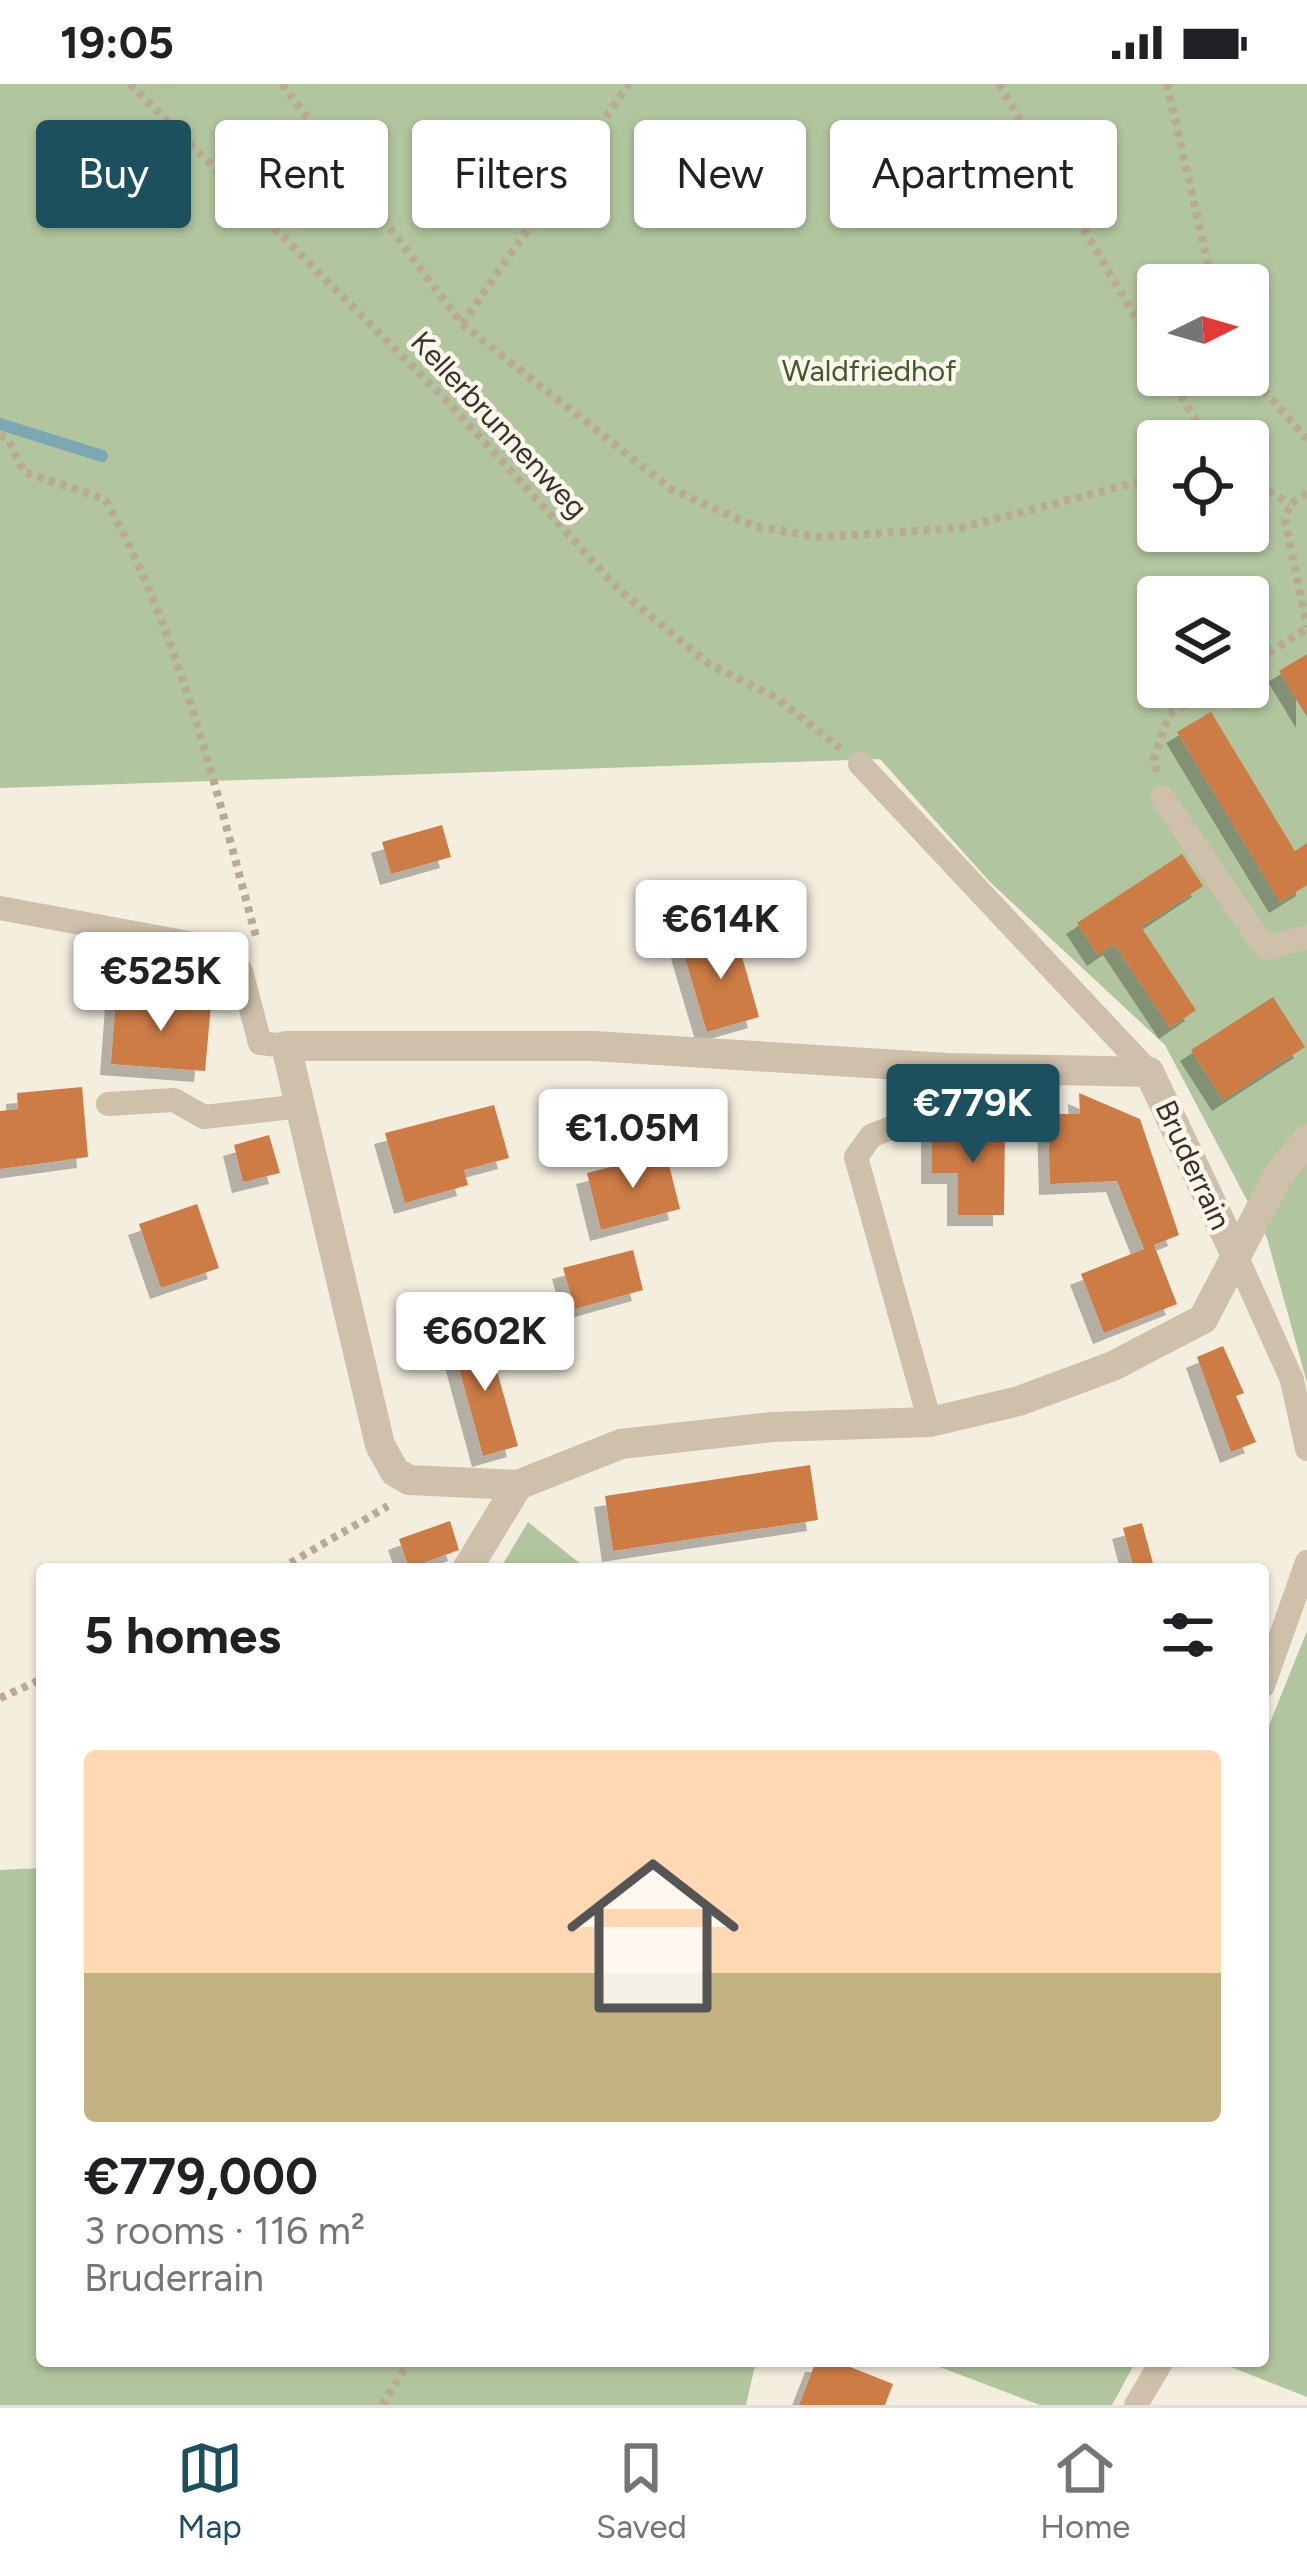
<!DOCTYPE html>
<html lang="en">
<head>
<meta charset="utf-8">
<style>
  :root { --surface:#fff; --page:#f2f2f2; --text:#202124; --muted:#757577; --line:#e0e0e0; --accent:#1c505f }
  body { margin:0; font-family:Figtree,sans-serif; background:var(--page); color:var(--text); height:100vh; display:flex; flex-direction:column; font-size:45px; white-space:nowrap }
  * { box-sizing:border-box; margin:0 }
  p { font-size:39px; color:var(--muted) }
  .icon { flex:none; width:66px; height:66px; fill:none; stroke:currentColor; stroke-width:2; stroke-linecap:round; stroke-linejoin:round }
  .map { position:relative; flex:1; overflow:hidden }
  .drawer { position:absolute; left:36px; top:1479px; width:1233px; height:804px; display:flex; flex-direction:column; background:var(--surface); border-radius:12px; box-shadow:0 3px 9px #0004 }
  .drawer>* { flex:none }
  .hud { position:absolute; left:36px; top:36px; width:1236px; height:108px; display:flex; gap:24px }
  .needle { width:78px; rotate:85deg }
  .fabs { position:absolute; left:1137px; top:180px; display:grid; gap:24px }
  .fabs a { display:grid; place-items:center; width:132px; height:132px; border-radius:12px; background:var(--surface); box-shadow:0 3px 9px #0004; font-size:60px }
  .price { position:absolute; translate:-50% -102px; padding:0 27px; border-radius:12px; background:#fff; color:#222; font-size:39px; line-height:78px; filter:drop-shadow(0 3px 6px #0008) }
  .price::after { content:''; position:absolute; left:50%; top:72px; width:36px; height:27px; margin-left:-18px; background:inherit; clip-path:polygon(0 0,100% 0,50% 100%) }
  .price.on { background:var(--accent); color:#fff }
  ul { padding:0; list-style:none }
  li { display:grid; align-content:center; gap:24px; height:636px; padding:0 48px }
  li span { display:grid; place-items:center; height:372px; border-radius:12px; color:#555 }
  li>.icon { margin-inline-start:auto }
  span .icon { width:216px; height:216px; fill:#fffc; stroke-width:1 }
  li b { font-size:51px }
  h2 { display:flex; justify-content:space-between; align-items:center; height:144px; padding:0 48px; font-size:51px }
  .pill { padding:0 42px; border-radius:12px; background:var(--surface); box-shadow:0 3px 9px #0004; font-size:42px; line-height:108px }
  .pill.on { background:var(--accent); color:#fff }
  .status { display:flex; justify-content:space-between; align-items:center; height:84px; padding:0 60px; background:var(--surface); direction:ltr }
  .status svg { height:33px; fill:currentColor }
  .tabs { display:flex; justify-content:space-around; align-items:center; height:168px; border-top:3px solid var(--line); background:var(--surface); font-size:33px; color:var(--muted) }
  .tabs a { display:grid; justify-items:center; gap:6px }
  .tabs .on { color:var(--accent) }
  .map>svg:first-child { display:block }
</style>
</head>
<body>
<div class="status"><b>19:05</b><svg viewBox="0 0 49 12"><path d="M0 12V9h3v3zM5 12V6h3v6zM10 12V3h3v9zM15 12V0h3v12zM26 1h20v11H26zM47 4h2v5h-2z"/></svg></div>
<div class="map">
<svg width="1307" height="2321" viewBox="0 0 1307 2321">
  <defs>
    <filter id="shadow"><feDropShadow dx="-11" dy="11" stdDeviation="0" flood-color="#0004"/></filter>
  </defs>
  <rect width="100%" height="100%" fill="#f4eedf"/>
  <!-- green -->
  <path fill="#b1c59e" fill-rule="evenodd" d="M0,0H1307V1299L1267,1154L1165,961L990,798L880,675L0,704ZM1158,201H1248V291H1158ZM1158,357H1248V447H1158ZM1158,513H1248V603H1158Z
    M528,1438L587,1485H500Z
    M1307,1547V2313L1216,2277H1263V2003L1268,1981L1263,1940V1656Z
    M42,1784V2277H756L746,2321H0V1786Z
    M924,2277H1136L1112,2321H1040Z"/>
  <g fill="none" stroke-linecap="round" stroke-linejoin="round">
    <!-- stream -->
    <path stroke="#7ca8b3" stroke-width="12" d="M0,340L102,372"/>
  </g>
  <!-- building -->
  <path fill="#cd7c45" filter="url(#shadow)" d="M1307,570V633L1279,587Z
    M1211,628L1295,767L1307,759V801L1280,818L1177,648Z
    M442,741L451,773L391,790L382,758Z
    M1182,770L1203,802L1141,843L1196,926L1170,944L1114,860L1098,871L1077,839Z
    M735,848L759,933L707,948L682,864Z
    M116,913L211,921L205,987L111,980Z
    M1273,913L1305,963L1223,1016L1191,966Z
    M82,1003L88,1073L0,1085V1027L18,1025L17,1009Z
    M1079,1009L1140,1035L1179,1151L1154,1161L1177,1220L1104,1249L1081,1190L1144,1165L1117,1097L1050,1100L1048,1030H1080Z
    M494,1021L509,1074L464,1086L468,1101L405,1119L385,1049Z
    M932,1042H1005L1004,1131H958V1089H932Z
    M269,1051L280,1089L243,1098L234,1061Z
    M666,1069L680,1125L601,1146L587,1089Z
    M197,1120L219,1184L161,1204L139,1140Z
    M633,1166L643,1206L575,1225L563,1184Z
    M486,1248L518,1362L483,1372L452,1258Z
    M1223,1262L1244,1309L1236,1312L1256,1358L1231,1368L1197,1273Z
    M810,1381L818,1436L613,1467L605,1412Z
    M450,1437L459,1466L409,1484L399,1455Z
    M1142,1439L1154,1483L1134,1485L1123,1444Z
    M816,2277H835L893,2300L885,2321H799Z"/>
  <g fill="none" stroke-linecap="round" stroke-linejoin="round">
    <!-- path -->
    <path stroke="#baaa94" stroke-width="8" stroke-dasharray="6 6" stroke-linecap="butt" d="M130,0L450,320L618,505L709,580L775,613L840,664
      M282,0L462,240L671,405L754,442L819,453L960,444L1158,393
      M999,0L1158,272
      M1167,0L1213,201
      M462,240L629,0
      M1248,288L1307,355
      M1169,291L1208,357
      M0,351L8,355L24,388L105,415C181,551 216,708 257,856
      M1248,394L1290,420
      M1307,409L1290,420L1285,436L1307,543
      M1248,581L1307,545
      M1157,688L1154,675L1169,631L1213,603
      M280,1485L388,1422
      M0,1614L42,1595
      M382,2321L410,2277"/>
    <!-- lane -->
    <path stroke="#cec0aa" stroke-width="24" d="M860,680L1149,988
      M1162,713L1265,864L1307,853
      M0,824L221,865L241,887L260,959L286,962
      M108,1020L174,1016L204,1033L301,1022
      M1234,1167L1292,1296L1307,1365
      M930,1338L856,1073L871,1052L914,1035L948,984
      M1263,1602L1307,1478
      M1136,2321L1162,2277"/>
    <!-- street -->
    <path stroke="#cec0aa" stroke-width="30" d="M1234,1167L1149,988L948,984L593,962H286L380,1361L395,1388L409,1396L518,1401L621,1360L772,1343L930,1338L1019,1317L1113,1282L1203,1235L1279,1090L1307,1056
      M467,1485L518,1401"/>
  </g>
  <g text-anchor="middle" stroke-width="9" stroke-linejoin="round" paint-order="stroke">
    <!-- park labels -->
    <g font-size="30" fill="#425b2c" stroke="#fbf7ec">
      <text x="869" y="297">Waldfriedhof</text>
    </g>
    <!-- street labels -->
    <g font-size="30" fill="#3b322a" stroke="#fbf7ec">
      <text transform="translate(499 341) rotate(47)" y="10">Kellerbrunnenweg</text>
      <text transform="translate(1193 1081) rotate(65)" y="10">Bruderrain</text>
    </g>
  </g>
</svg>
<div class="fabs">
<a><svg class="needle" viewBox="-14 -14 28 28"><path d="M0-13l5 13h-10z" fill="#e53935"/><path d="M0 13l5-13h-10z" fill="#757577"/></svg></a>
<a><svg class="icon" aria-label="locate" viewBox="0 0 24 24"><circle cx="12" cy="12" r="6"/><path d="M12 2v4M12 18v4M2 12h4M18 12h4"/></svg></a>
<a><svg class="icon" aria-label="layers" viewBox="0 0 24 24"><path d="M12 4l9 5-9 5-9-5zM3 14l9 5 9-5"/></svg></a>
</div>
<b class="price" style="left:721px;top:898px">€614K</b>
<b class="price" style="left:161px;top:950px">€525K</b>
<b class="price on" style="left:973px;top:1082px">€779K</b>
<b class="price" style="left:633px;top:1107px">€1.05M</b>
<b class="price" style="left:485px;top:1310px">€602K</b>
<div class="hud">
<a class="pill on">Buy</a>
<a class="pill">Rent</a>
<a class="pill">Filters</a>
<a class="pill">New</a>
<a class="pill">Apartment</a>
</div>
<section class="drawer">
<h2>5 homes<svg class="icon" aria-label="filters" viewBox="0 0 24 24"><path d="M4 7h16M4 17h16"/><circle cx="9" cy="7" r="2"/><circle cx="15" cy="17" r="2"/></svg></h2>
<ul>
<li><span style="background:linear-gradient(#ffd9b3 60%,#c2b280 0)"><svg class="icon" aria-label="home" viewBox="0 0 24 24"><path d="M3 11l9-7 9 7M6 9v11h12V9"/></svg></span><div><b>€779,000</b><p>3 rooms · 116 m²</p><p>Bruderrain</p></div></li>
</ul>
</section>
</div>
<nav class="tabs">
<a class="on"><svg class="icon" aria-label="map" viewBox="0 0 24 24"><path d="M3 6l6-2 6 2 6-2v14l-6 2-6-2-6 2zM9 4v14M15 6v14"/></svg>Map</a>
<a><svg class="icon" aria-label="saved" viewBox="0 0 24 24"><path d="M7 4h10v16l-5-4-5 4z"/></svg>Saved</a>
<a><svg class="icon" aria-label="home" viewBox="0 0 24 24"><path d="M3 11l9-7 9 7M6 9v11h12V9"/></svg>Home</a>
</nav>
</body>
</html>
